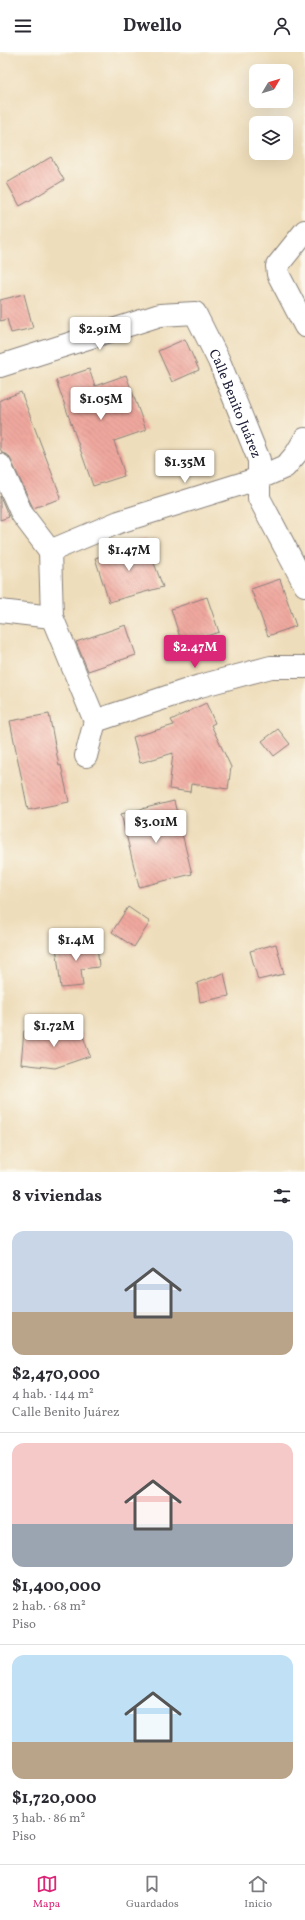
<!DOCTYPE html>
<html lang="es">
<head>
<meta charset="utf-8">
<style>
  :root { --surface:#fff; --page:#f7f7f7; --text:#2b2b33; --muted:#7c7c81; --line:#e1e1e2; --accent:#db2777 }
  body { margin:0; font-family:Vollkorn,serif; background:var(--page); color:var(--text); height:100vh; display:flex; flex-direction:column; font-size:15px; white-space:nowrap }
  * { box-sizing:border-box; margin:0 }
  p { font-size:13px; color:var(--muted) }
  .icon { flex:none; width:22px; height:22px; fill:none; stroke:currentColor; stroke-width:2; stroke-linecap:round; stroke-linejoin:round }
  .map { position:relative; height:1120px; overflow:hidden }
  .details { display:flex; flex-direction:column; background:var(--surface); flex:1 }
  .details>* { flex:none }
  .needle { width:26px; rotate:52deg }
  .buttons { position:absolute; left:249px; top:12px; display:grid; gap:8px }
  .buttons a { display:grid; place-items:center; width:44px; height:44px; border-radius:8px; background:var(--surface); box-shadow:0 4px 16px #0002; font-size:20px }
  .price { position:absolute; translate:-50% -34px; padding:0 9px; border-radius:4px; background:#fff; color:#222; font-size:13px; line-height:26px; filter:drop-shadow(0 1px 2px #0008) }
  .price::after { content:''; position:absolute; left:50%; top:24px; width:12px; height:9px; margin-left:-6px; background:inherit; clip-path:polygon(0 0,100% 0,50% 100%) }
  .price.selected { background:var(--accent); color:#fff }
  ul { padding:0; list-style:none }
  li { display:grid; align-content:center; gap:8px; height:212px; padding:0 12px }
  li+li { border-top:1px solid var(--line) }
  li span { display:grid; place-items:center; height:124px; border-radius:12px; color:#555 }
  li>.icon { margin-inline-start:auto }
  span .icon { width:72px; height:72px; fill:#fffc; stroke-width:1 }
  li b { font-size:17px }
  h2 { display:flex; justify-content:space-between; align-items:center; height:48px; padding:0 12px; font-size:17px }
  header { display:flex; justify-content:space-between; align-items:center; height:52px; padding:0 12px; background:var(--surface); font-size:18px; font-weight:700 }
  .tabs { display:flex; justify-content:space-around; align-items:center; height:56px; border-top:1px solid var(--line); background:var(--surface); font-size:11px; color:var(--muted) }
  .tabs a { display:grid; justify-items:center; gap:2px }
  .tabs .selected { color:var(--accent) }
  .map>svg:first-child { display:block }
</style>
</head>
<body>
<header><svg class="icon" aria-label="menu" viewBox="0 0 24 24"><path d="M4 6h16M4 12h16M4 18h16"/></svg>Dwello<svg class="icon" aria-label="person" viewBox="0 0 24 24"><circle cx="12" cy="8" r="4"/><path d="M4 21q1-7 8-7t8 7"/></svg></header>
<div class="map">
<svg width="305" height="1120" viewBox="0 0 305 1120">
  <defs>
    <pattern id="building-back-hatch" width="6" height="6" patternUnits="userSpaceOnUse"><rect width="6" height="6" fill="#efa79e"/><path d="M-1 5l2 2M0 0l6 6M5-1l2 2" fill="none" stroke="#cd8f89"/></pattern>
  </defs>
  <rect width="100%" height="100%" fill="#fbf7ec"/>
  <filter id="ink" filterUnits="userSpaceOnUse"><feTurbulence type="fractalNoise" baseFrequency=".025" numOctaves="2"/><feDisplacementMap in="SourceGraphic" scale="8" xChannelSelector="R" yChannelSelector="G"/><feConvolveMatrix kernelMatrix="1 2 1 2 8 2 1 2 1" color-interpolation-filters="sRGB"/></filter>
  <filter id="wash" filterUnits="userSpaceOnUse"><feTurbulence type="fractalNoise" baseFrequency=".012" numOctaves="4" result="noise"/><feDisplacementMap in="SourceGraphic" scale="16" xChannelSelector="R" yChannelSelector="G"/><feGaussianBlur stdDeviation="0.9" result="paint"/><feColorMatrix in="noise" values="0 0 0 0 0 0 0 0 0 0 0 0 0 0 0 0 0 1.4 0 .05"/><feComposite in="paint" operator="in"/></filter>
  <g filter="url(#wash)">
    <rect width="100%" height="100%" fill="#eeddba"/>
    <g id="blocks">
      <!-- building -->
      <path fill="url(#building-back-hatch)" d="M51,105L64,128L20,154L7,131Z
        M24,242L33,276L11,281L7,267L0,269V248Z
        M185,287L199,318L172,330L158,299Z
        M89,317L95,334L126,323L146,378L114,389L124,420L123,421L124,424L93,434L56,328Z
        M21,340L61,445L60,447L33,456L11,408L8,403L2,401L0,396V348Z
        M0,444L9,465L0,468Z
        M145,487L163,535L109,550L95,506L119,499L118,496Z
        M280,527L296,574L268,584L251,537Z
        M207,545L219,580L182,592L171,557Z
        M126,573L136,603L88,619L76,590Z
        M206,651L215,671L211,673L231,715L228,737L191,732L190,740L169,737L173,701L140,711L133,685L174,673L171,668Z
        M49,662L59,714L61,713L69,750L28,758L10,669Z
        M278,677L290,692L274,704L262,689Z
        M174,749L192,822L139,835L121,762Z
        M128,855L150,870L134,895L112,880Z
        M97,890L99,915L81,917L83,934L61,936L56,894Z
        M276,892L284,922L258,928L250,899Z
        M224,921L229,944L200,950L197,931Z
        M79,973L90,1004L55,1016L21,1012L24,979L53,983Z"/>
    </g>
  </g>
  <g filter="url(#ink)">
    <use href="#blocks" fill-opacity="0" stroke="#88807a" stroke-width="1"/>
    <g fill="none" stroke-linecap="round" stroke-linejoin="round">
      <defs>
        <g id="street">
          <path d="M305,179L277,214L278,222L305,274"/>
          <path id="s1" d="M0,314L160,263L195,261L219,309L259,408V446L305,533"/>
          <path d="M0,413L22,462L50,499"/>
          <path d="M0,559L52,565"/>
          <path d="M95,669L200,634L271,615H305"/>
          <path d="M86,704L95,669L52,565L50,499L119,470L260,426L285,415L296,402L305,387"/>
        </g>
      </defs>
      <!-- street casing -->
      <use href="#street" stroke="#88807a" stroke-width="24"/>
      <!-- street -->
      <use href="#street" stroke="#fff" stroke-width="22"/>
    </g>
  </g>
  <g text-anchor="middle" stroke-width="4" stroke-linejoin="round" paint-order="stroke">
    <!-- street labels -->
    <g font-size="14" fill="#22223b" stroke="#fbf7ec">
      <text dy="5" stroke="none"><textPath href="#s1" startOffset="302">Calle Benito Juárez</textPath></text>
    </g>
  </g>
</svg>
<div class="buttons">
<a><svg class="needle" viewBox="-14 -14 28 28"><path d="M0-13l5 13h-10z" fill="#e53935"/><path d="M0 13l5-13h-10z" fill="#7c7c81"/></svg></a>
<a><svg class="icon" aria-label="layers" viewBox="0 0 24 24"><path d="M12 4l9 5-9 5-9-5zM3 14l9 5 9-5"/></svg></a>
</div>
<b class="price" style="left:100px;top:299px">$2.91M</b>
<b class="price" style="left:101px;top:369px">$1.05M</b>
<b class="price" style="left:185px;top:432px">$1.35M</b>
<b class="price" style="left:129px;top:520px">$1.47M</b>
<b class="price selected" style="left:195px;top:617px">$2.47M</b>
<b class="price" style="left:156px;top:792px">$3.01M</b>
<b class="price" style="left:76px;top:910px">$1.4M</b>
<b class="price" style="left:54px;top:996px">$1.72M</b>
</div>
<section class="details">
<h2>8 viviendas<svg class="icon" aria-label="filters" viewBox="0 0 24 24"><path d="M4 7h16M4 17h16"/><circle cx="9" cy="7" r="2"/><circle cx="15" cy="17" r="2"/></svg></h2>
<ul>
<li><span style="background:linear-gradient(#c9d6e8 65%,#b9a48a 0)"><svg class="icon" aria-label="home" viewBox="0 0 24 24"><path d="M3 11l9-7 9 7M6 9v11h12V9"/></svg></span><div><b>$2,470,000</b><p>4 hab. · 144 m²</p><p>Calle Benito Juárez</p></div></li>
<li><span style="background:linear-gradient(#f6c9c9 65%,#9aa5b1 0)"><svg class="icon" aria-label="home" viewBox="0 0 24 24"><path d="M3 11l9-7 9 7M6 9v11h12V9"/></svg></span><div><b>$1,400,000</b><p>2 hab. · 68 m²</p><p>Piso</p></div></li>
<li><span style="background:linear-gradient(#bfe0f5 70%,#b9a48a 0)"><svg class="icon" aria-label="home" viewBox="0 0 24 24"><path d="M3 11l9-7 9 7M6 9v11h12V9"/></svg></span><div><b>$1,720,000</b><p>3 hab. · 86 m²</p><p>Piso</p></div></li>
</ul>
</section>
<nav class="tabs">
<a class="selected"><svg class="icon" aria-label="map" viewBox="0 0 24 24"><path d="M3 6l6-2 6 2 6-2v14l-6 2-6-2-6 2zM9 4v14M15 6v14"/></svg>Mapa</a>
<a><svg class="icon" aria-label="saved" viewBox="0 0 24 24"><path d="M7 4h10v16l-5-4-5 4z"/></svg>Guardados</a>
<a><svg class="icon" aria-label="home" viewBox="0 0 24 24"><path d="M3 11l9-7 9 7M6 9v11h12V9"/></svg>Inicio</a>
</nav>
</body>
</html>
